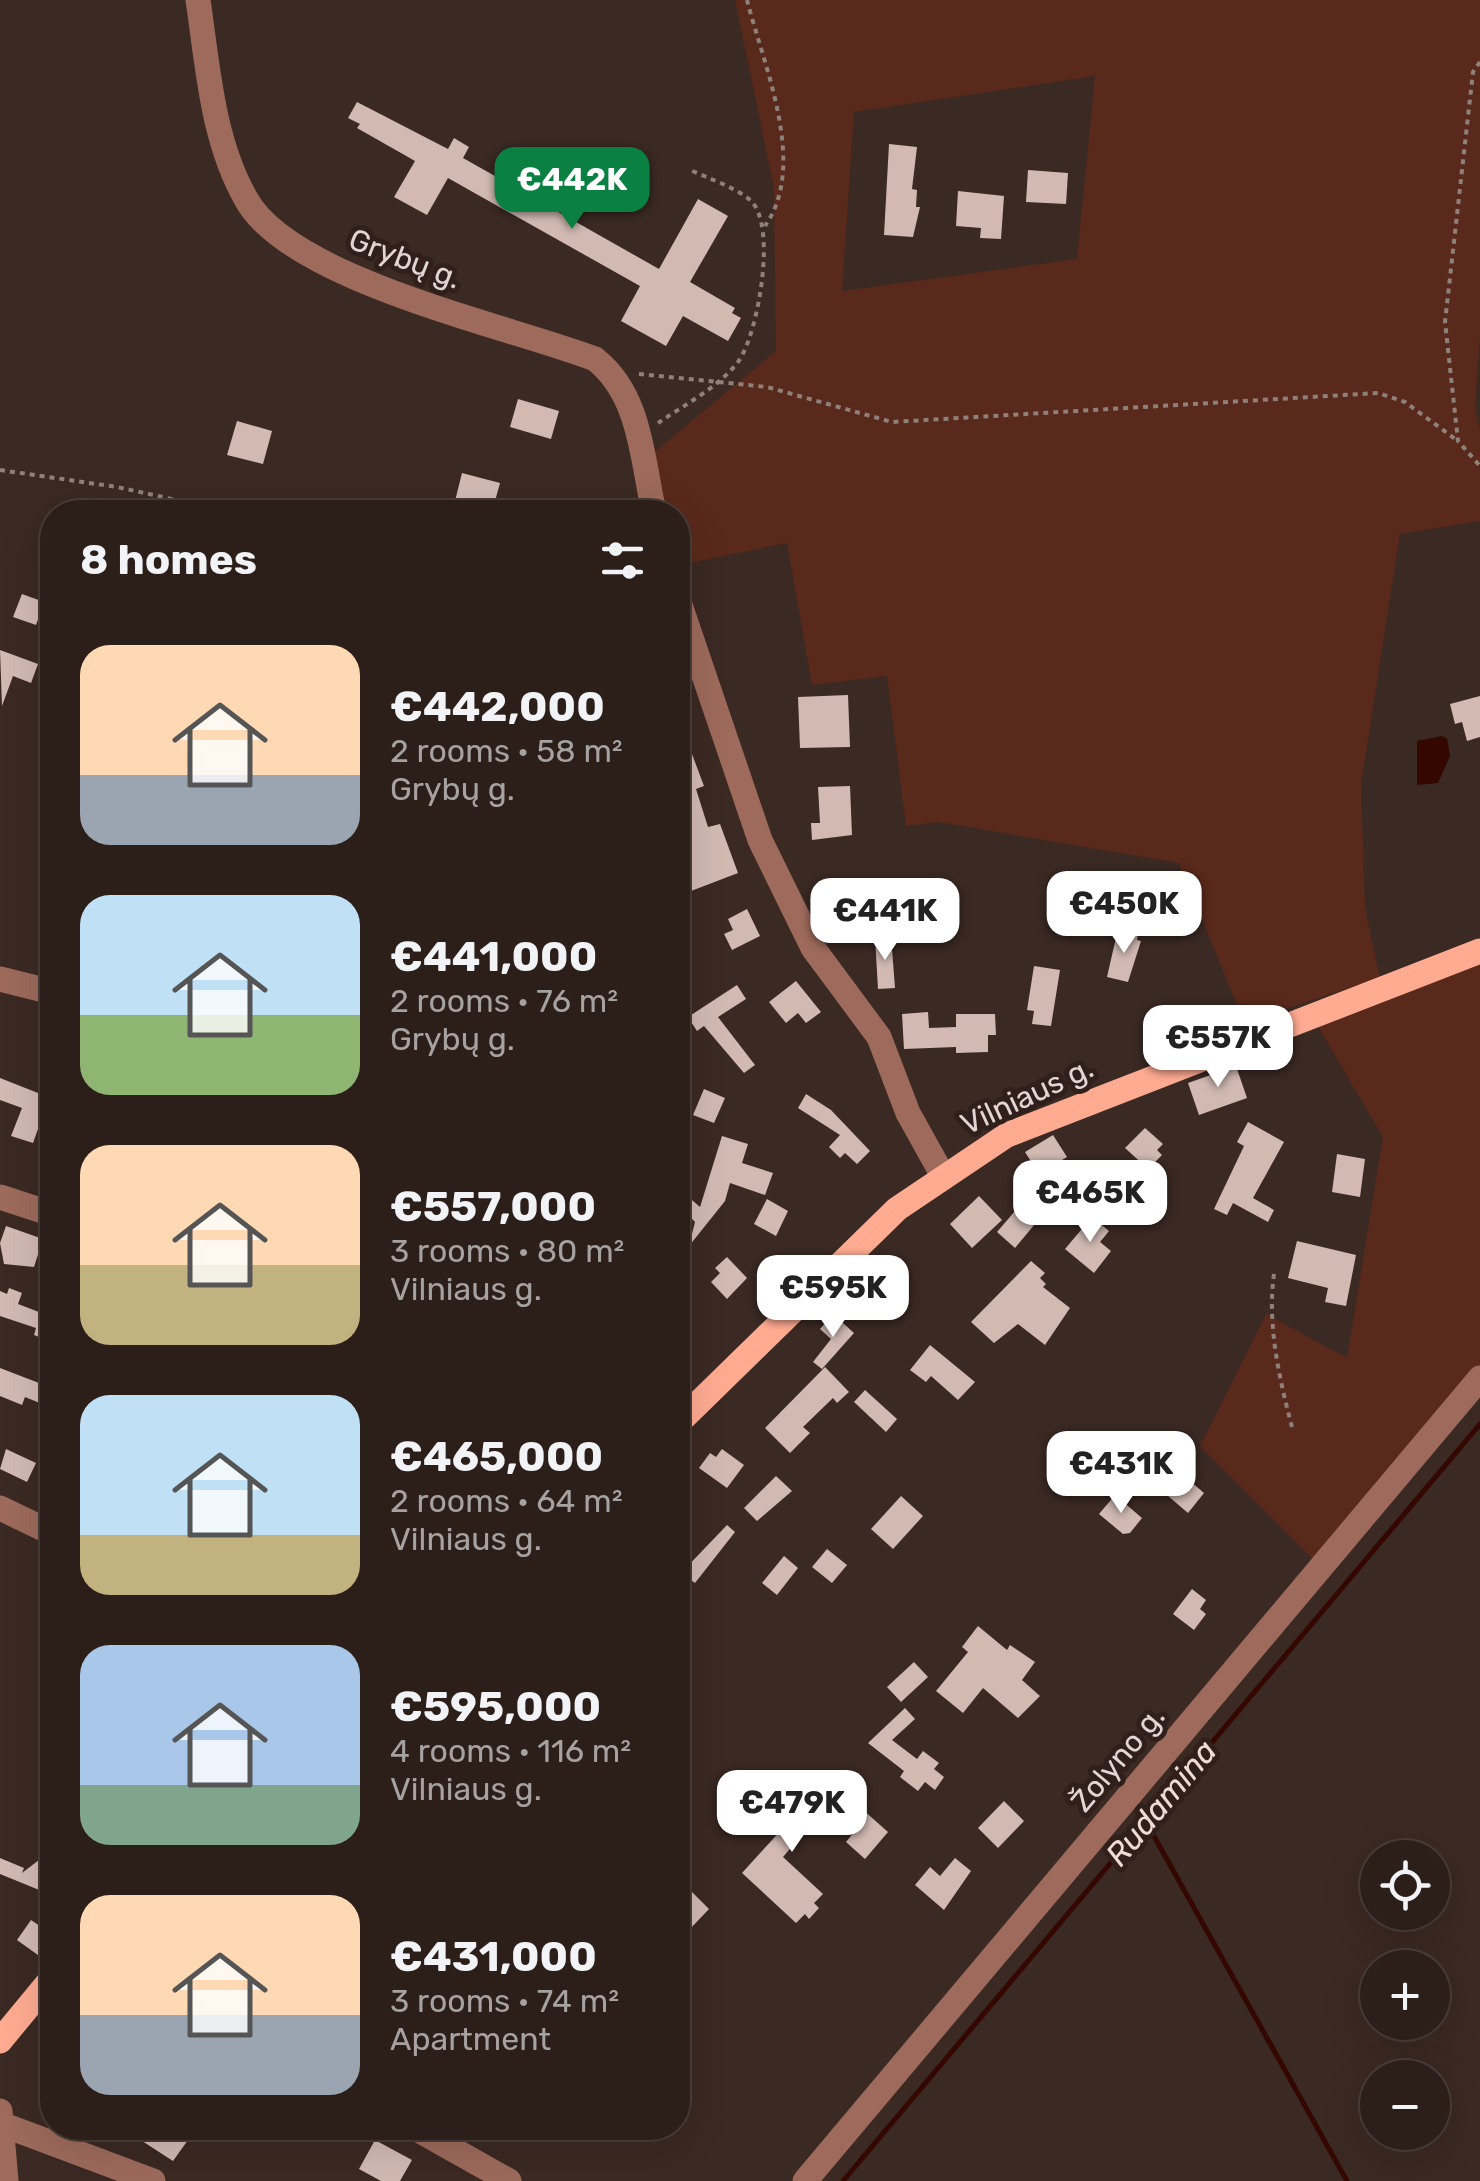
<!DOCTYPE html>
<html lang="en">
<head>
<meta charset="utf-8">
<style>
  :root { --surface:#2c1f1a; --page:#382c27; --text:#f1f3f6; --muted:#a6a2a2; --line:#483d39; --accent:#0b8043 }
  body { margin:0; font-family:Rubik,sans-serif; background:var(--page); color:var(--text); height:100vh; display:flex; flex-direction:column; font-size:38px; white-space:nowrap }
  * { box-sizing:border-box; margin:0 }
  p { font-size:32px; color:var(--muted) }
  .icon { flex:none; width:55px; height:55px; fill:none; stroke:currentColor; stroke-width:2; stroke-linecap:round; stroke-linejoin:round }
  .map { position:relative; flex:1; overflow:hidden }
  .details { position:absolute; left:40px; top:500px; width:650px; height:1640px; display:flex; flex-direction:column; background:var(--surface); border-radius:40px; box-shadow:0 10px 40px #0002,0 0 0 2px var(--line) }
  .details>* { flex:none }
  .fabs { position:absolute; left:1360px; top:1840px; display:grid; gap:20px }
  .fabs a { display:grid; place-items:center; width:90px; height:90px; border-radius:50%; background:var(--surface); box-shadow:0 10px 40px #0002,0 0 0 2px var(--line); font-size:50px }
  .price { position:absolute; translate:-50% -85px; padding:0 22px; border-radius:20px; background:#fff; color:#222; font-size:32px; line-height:65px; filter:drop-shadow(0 2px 5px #0008) }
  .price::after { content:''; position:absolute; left:50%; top:60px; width:30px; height:22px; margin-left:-15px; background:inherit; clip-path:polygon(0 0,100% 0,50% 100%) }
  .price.selected { background:var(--accent); color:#fff }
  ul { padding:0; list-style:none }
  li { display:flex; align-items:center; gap:30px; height:250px; padding:0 40px }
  li span { display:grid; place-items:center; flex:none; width:280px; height:200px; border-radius:30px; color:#555 }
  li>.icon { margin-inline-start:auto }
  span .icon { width:120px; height:120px; fill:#fffc; stroke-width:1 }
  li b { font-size:42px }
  h2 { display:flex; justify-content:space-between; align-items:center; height:120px; padding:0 40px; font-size:42px }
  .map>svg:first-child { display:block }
</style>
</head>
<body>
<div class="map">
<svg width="1480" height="2181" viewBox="0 0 1480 2181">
  <rect width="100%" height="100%" fill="#3b2923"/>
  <!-- green -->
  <path fill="#59291b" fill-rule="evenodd" d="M735,0H1480V335L1475,408L1480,430V521L1400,534L1361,784L1365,908L1380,978L1244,1022L1179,863L939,822L906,826L887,676L812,685L787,543L679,565L678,512H667L653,453L776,351L774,188ZM1095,76L1077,259L842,291L854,112Z
    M1480,962V1371L1317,1563L1200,1446L1266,1314L1347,1358L1383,1137L1316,1023Z"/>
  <!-- water -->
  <path fill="#340700" d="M1441,736L1447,738L1450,756L1438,783L1417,785V741Z"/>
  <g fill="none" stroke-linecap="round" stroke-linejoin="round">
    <!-- stream -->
    <path stroke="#340700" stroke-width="5" d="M1146,1822L1347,2181
      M843,2181L1480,1424"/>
  </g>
  <!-- building -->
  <path fill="#d2bab3" d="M357,102L448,149L454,138L469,147L463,158L659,269L698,199L728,216L690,282L735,308L732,313L741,318L728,341L683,316L666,346L621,321L640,286L448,178L427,215L394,197L415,161L357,128L360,124L348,118Z
    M889,144L917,147L912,189L917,190L916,207H920L913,237L884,235Z
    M1028,170L1068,173L1066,204L1026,202Z
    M958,191L1004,196L1001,239L980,238L981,228L956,226Z
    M518,399L559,411L551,439L510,427Z
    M237,421L272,431L263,464L227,455Z
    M462,473L500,483L492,512H463L464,508L454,505Z
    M22,594L44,602L36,625L13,617Z
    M0,650L38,664L31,683L13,676L2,706Z
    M848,695L850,747L800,748L798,697Z
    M1480,696V737L1467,741L1462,722L1455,724L1450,704Z
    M678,717L704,786L696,789L708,827L720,824L738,873L678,896Z
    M850,786L852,835L812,840L811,823H820L818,787Z
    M1138,874L1171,884L1164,913L1148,909L1151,897L1133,891Z
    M747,909L760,936L732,950L724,934L733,930L728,919Z
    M1118,929L1138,934L1137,940L1141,941L1128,982L1107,977Z
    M891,936L895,988L878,989L875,937Z
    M1034,966L1060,970L1051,1026L1032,1024L1034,1011L1027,1010Z
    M796,981L821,1012L806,1023L798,1013L786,1023L769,1002Z
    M737,985L746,999L718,1017L755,1065L744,1073L704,1026L697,1031L688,1017Z
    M928,1012L929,1028L956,1027V1014H995L996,1035H988V1052L956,1053V1047L904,1049L902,1014Z
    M52,1058V1119L43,1115L33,1143L11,1136L22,1108L0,1100V1078L38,1093Z
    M1236,1066L1247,1098L1199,1115L1188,1083Z
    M704,1089L725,1098L714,1123L693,1115Z
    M806,1094L831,1110L870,1151L857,1164L845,1153L840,1158L829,1147L840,1135L798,1108Z
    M1248,1122L1284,1142L1253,1198L1274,1210L1268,1222L1233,1203L1227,1215L1214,1209L1244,1146L1237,1142Z
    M1145,1128L1163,1144L1157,1150L1162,1155L1148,1169L1125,1148Z
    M1053,1135L1067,1157L1039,1174L1025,1152Z
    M722,1136L748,1144L742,1163L773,1173L765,1195L730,1183L725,1201L689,1246L695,1222L678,1204L685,1194L700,1207Z
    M1337,1154L1365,1159L1360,1197L1332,1192Z
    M1037,1175L1060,1194L1015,1248L997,1232L1026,1198L1021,1194Z
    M979,1196L1002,1220L972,1248L950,1224Z
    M767,1199L788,1211L776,1236L754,1224Z
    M1092,1217L1109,1231L1100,1242L1111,1251L1094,1273L1065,1249Z
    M6,1226L43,1239L34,1267L4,1264L0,1243Z
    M1297,1241L1356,1255L1346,1306L1325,1302L1328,1288L1288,1278Z
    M727,1257L747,1278L727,1299L711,1282L720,1273L715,1268Z
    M1031,1261L1045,1273L1040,1278L1046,1284L1043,1287L1070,1308L1045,1345L1018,1324L994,1343L971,1322Z
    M868,1269L892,1289L875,1309L855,1285Z
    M9,1288L22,1293L18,1304L52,1317V1342L34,1335L36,1328L0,1316V1291L7,1294Z
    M833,1314L854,1333L822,1369L813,1362L831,1339L820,1329Z
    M930,1345L975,1382L958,1400L931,1376L926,1382L910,1370Z
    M825,1367L849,1392L837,1403L833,1398L803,1427L810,1433L790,1453L765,1428Z
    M0,1368L52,1388V1408L25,1397L22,1405L0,1396Z
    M865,1390L897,1419L886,1432L854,1402Z
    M6,1449L36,1463L27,1482L0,1469Z
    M722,1449L744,1465L727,1488L699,1468L710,1453L716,1457Z
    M1170,1464L1204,1493L1188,1513L1154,1484Z
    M776,1476L792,1491L757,1521L744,1508Z
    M1115,1495L1142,1518L1130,1533L1123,1534L1099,1514Z
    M901,1496L923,1516L893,1549L871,1529Z
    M727,1525L735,1532L695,1583L681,1573Z
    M827,1549L847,1565L832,1583L812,1567Z
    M784,1556L798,1568L777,1595L762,1583Z
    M1192,1589L1206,1600L1200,1609L1206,1614L1194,1630L1173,1614Z
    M978,1626L1007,1650L1010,1645L1035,1662L1022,1680L1040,1696L1018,1718L983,1688L963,1713L936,1691L968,1652L962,1647Z
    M914,1662L928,1677L901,1702L887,1687Z
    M905,1708L915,1719L892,1740L917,1759L923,1751L939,1763L934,1769L944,1777L935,1790L925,1782L918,1791L900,1777L904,1771L868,1743Z
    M820,1772L840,1790L783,1857L823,1894L814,1903L819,1908L809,1919L805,1914L796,1923L742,1873L793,1817L786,1810Z
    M1004,1801L1024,1821L998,1848L978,1828Z
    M862,1809L888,1832L865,1859L846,1842L855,1831L849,1825Z
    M52,1850L49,1894L0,1874V1858L24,1868L22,1873Z
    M955,1858L971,1871L944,1910L915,1885L930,1867L940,1876Z
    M689,1889L709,1909L688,1931L678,1921V1901Z
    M31,1920L52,1934V1949L45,1960L17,1940Z
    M122,2128H169L188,2140L173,2161Z
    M375,2140L412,2160L400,2181H381L359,2169Z"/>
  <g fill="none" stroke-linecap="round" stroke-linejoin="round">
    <!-- path -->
    <path stroke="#8f807b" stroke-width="4" stroke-dasharray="5 5" stroke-linecap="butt" d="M747,0C764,67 808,165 765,226
      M1480,62L1473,72L1445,322L1458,441L1480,466
      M639,374L767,387L892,422L1378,393L1405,402L1458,441
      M658,423C684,405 719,387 738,362C758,335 778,224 750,200C733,186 707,178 688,169
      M0,470L117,487L231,512
      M1274,1274C1267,1324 1279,1378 1292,1427"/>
    <!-- minor -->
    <path stroke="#9d6a5b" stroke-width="25" d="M198,0C208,67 212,139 246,199C290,280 509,326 595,359C641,395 642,459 654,512
      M678,599L760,840L813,948L879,1037L908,1113L942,1174
      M0,979L52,992
      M0,1197L52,1214
      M0,1508L52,1533
      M0,2111L6,2181
      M1,2124L153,2181
      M415,2128L509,2181
      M805,2181L1480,1378"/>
    <!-- major -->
    <path stroke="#ffab92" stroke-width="25" d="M678,1423L897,1209L1007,1135L1480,951
      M0,2041L52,1978"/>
  </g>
  <g text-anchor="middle" stroke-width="10" stroke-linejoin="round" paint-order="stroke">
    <!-- street labels -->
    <g font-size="30" fill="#e2d6d3" stroke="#301f1a">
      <text transform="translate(405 259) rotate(21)" y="10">Grybų g.</text>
      <text transform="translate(1027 1096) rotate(-25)" y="10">Vilniaus g.</text>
      <text transform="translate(1118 1759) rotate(-50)" y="10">Žolyno g.</text>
    </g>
    <!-- water labels -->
    <g font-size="32" font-style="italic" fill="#f1dcd5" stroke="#301f1a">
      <text transform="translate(1161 1803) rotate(-50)" y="11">Rudamina</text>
    </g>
  </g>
</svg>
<div class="fabs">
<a><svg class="icon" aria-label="locate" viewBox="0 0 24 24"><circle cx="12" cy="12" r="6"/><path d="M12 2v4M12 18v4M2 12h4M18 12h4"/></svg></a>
<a>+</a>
<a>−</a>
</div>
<b class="price selected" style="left:572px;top:232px">€442K</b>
<b class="price" style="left:1124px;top:956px">€450K</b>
<b class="price" style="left:885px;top:963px">€441K</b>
<b class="price" style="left:1218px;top:1090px">€557K</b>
<b class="price" style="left:1090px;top:1245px">€465K</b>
<b class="price" style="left:833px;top:1340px">€595K</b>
<b class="price" style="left:1121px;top:1516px">€431K</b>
<b class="price" style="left:792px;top:1855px">€479K</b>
<section class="details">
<h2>8 homes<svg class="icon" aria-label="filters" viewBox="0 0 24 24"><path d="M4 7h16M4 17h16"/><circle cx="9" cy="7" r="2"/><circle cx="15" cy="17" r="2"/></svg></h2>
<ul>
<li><span style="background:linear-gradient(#ffd9b3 65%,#9aa5b1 0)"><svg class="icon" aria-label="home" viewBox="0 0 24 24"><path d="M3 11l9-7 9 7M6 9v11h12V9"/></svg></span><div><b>€442,000</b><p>2 rooms · 58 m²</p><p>Grybų g.</p></div></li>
<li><span style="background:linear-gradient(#bfe0f5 60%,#8fb573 0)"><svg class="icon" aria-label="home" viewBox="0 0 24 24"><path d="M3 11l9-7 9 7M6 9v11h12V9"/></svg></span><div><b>€441,000</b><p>2 rooms · 76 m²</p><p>Grybų g.</p></div></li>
<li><span style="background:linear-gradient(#ffd9b3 60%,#c2b280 0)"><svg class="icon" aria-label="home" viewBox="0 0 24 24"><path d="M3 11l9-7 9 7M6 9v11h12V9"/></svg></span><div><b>€557,000</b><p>3 rooms · 80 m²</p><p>Vilniaus g.</p></div></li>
<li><span style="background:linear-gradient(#bfe0f5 70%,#c2b280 0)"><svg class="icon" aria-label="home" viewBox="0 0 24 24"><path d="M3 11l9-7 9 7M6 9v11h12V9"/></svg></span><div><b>€465,000</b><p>2 rooms · 64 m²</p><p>Vilniaus g.</p></div></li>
<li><span style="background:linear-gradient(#a9c7e8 70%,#7fa58c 0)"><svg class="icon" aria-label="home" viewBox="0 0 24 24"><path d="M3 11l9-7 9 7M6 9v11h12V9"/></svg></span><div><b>€595,000</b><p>4 rooms · 116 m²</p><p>Vilniaus g.</p></div></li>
<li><span style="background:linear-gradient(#ffd9b3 60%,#9aa5b1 0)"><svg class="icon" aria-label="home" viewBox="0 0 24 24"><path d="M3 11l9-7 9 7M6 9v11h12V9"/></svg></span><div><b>€431,000</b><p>3 rooms · 74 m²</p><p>Apartment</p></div></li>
</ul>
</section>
</div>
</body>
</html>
